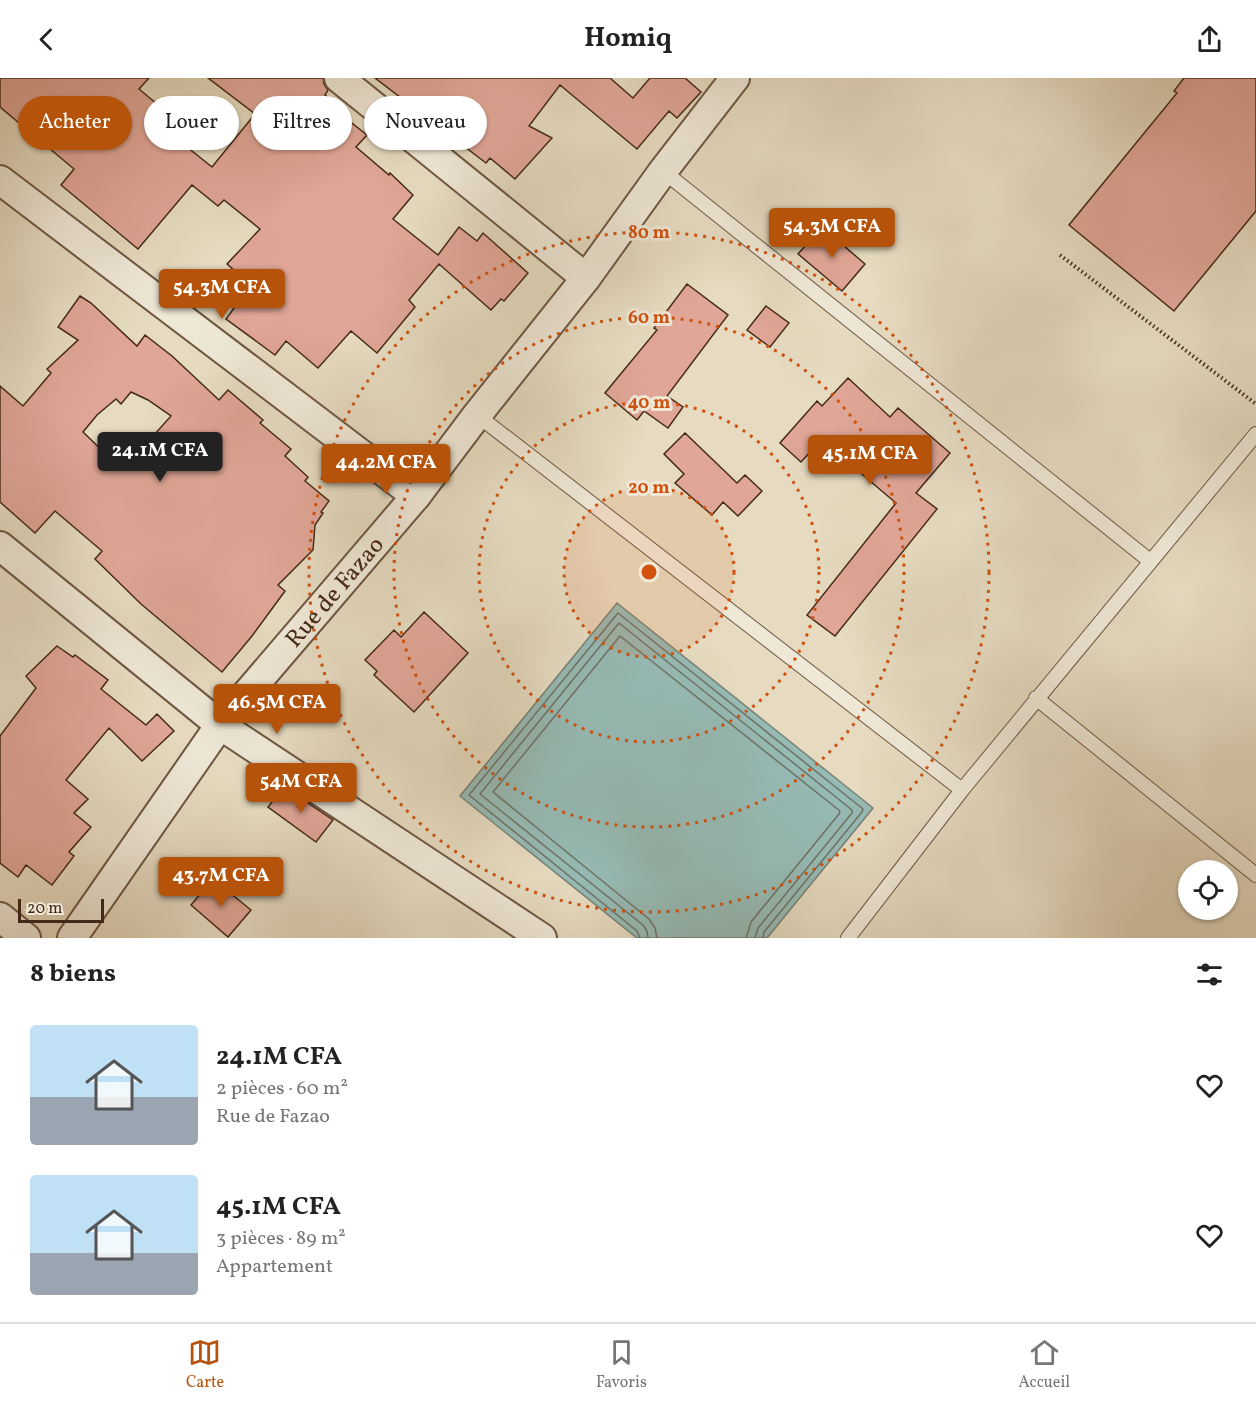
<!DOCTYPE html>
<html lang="fr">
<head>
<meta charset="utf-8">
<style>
  :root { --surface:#fff; --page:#f2f2f2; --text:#222; --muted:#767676; --line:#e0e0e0; --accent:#b45309 }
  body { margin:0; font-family:Vollkorn,serif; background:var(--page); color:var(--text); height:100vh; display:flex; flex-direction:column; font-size:22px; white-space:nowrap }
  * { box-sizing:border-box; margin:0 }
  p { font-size:20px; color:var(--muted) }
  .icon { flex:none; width:33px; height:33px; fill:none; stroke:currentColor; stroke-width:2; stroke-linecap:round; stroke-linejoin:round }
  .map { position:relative; height:860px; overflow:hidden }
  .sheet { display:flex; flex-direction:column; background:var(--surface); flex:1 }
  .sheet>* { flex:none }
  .top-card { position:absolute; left:18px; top:18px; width:600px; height:54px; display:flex; gap:12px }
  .fabs { position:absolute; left:1178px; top:782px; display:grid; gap:12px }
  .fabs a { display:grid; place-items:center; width:60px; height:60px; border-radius:50%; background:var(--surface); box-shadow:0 2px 4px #0004; font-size:30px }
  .scale { position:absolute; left:18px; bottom:15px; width:86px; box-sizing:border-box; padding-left:6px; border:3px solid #452918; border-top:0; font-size:16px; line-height:21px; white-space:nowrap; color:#452918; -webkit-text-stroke:4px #efe8d7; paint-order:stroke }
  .price { position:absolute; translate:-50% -51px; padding:0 14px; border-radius:6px; background:var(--accent); color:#fff; font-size:20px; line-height:39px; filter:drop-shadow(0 2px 3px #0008) }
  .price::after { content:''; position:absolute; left:50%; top:36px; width:18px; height:14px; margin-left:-9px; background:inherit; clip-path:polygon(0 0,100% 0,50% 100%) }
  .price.selected { background:#222; color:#fff }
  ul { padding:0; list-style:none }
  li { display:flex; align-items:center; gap:18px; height:150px; padding:0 30px }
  li span { display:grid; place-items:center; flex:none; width:168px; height:120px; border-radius:6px; color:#555 }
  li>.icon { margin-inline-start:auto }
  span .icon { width:72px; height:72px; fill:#fffc; stroke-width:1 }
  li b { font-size:26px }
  h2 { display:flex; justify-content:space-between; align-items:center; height:72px; padding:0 30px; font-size:26px }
  .pill { padding:0 21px; border-radius:27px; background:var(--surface); box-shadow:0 2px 4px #0004; font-size:21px; line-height:54px }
  .pill.selected { background:var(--accent); color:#fff }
  header { display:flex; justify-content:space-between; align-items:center; height:78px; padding:0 30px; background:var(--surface); font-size:27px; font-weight:700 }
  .tab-bar { display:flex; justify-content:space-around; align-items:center; height:84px; border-top:2px solid var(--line); background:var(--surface); font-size:16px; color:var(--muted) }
  .tab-bar a { display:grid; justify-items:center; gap:3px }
  .tab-bar .selected { color:var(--accent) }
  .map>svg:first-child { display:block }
</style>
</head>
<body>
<header><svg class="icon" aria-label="back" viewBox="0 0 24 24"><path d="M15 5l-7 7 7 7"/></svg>Homiq<svg class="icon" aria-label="share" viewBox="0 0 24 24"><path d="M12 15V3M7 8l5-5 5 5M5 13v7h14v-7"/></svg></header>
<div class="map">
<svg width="1256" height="860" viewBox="0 0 1256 860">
  <rect width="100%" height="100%" fill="#e6dbc1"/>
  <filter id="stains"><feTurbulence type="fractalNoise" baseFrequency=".00333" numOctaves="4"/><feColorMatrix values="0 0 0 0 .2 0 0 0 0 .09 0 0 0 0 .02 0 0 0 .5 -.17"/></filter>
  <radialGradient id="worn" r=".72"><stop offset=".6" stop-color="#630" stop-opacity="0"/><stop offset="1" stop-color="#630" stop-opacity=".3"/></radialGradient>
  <!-- water -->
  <path fill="#96bbb5" stroke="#768176" stroke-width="1.5" d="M617,525L873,730L767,860H637L460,718Z"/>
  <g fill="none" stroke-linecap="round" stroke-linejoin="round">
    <!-- shore -->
    <path stroke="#6e7266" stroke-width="1.5" d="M640,860L637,853L469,717L618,535L863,731L862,734L764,854L763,860
      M648,860L647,853L643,847L480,716L619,545L852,732V735L758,850L755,860
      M657,860L655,850L649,841L493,714L620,558L840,733L839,736L751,844L746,860"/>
  </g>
  <!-- building -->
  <path fill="#e0a697" stroke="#452918" stroke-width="1.5" fill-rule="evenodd" d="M0,0H149L139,11L181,46L172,57L212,89L255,36L208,0H323L324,6L328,12L325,17L341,30L338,34L367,57L356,69L389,97L390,95L413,117L393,141L438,177L459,149L477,163L483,155L528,195L504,223L501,221L491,232L439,186L409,222L415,229L377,275L351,253L318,290L286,263L275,277L226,241L251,207L227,186L260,151L224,122L218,128L192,107L138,171L61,107L74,91L0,29Z
    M375,0H610L633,20L650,0H685L701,14L677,40L669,33L637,71L560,7L529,48L552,60L515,101L490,80L486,85Z
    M1184,0H1256V133L1174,233L1069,147L1177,15L1174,13Z
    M822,149L865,186L842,213L798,176Z
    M687,206L728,237L667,318L683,329L668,350L644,333L637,342L605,315L657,252L654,250Z
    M80,218L91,225L137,268L145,257L172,278L219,322L228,312L263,342L260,345L291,371L285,378L308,399L305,403L329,423L321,434L323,435L315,447L313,472L278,507L285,513L252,558L222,594L141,526L95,481L102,473L55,433L35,455L0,424V308L23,328L51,295L47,291L78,262L58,249ZM131,314L148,322L171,338L130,384L123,378L116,386L83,354L97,337L116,321L121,326Z
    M766,228L789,245L770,269L747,252Z
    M848,300L890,339L898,330L950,375L916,415L937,431L835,558L807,537L896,425L831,370L823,379L813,371L801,384L780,365L817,323L822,328Z
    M685,355L737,405L745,397L762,413L738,438L723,424L712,437L675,405L684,396L664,376Z
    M424,534L468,575L414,634L374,597L377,593L365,582L394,552L401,559Z
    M57,568L73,579L75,577L108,602L101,611L146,647L157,636L174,653L142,683L109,650L66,702L88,721L74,735L91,749L69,774L74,778L52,807L26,787L18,799L0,785V658L36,610L26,598Z
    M284,709L333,742L316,764L268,729Z
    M213,801L251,832L228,859L191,827Z"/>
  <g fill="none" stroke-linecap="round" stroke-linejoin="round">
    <defs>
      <path id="service" d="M663,93L1150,483
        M477,337L962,712
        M1036,620L1256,797
        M848,860L962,712L1256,356"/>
      <g id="minor">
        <path d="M339,0L586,200"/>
        <path d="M0,102L416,418"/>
        <path d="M0,468L220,647L542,860"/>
        <path d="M0,839L26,860"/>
        <path id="s1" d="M72,860L220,647L416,418L477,337L586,200L663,93L735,0"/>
      </g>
    </defs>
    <!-- service casing -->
    <use href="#service" stroke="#6d5642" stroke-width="16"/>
    <!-- minor casing -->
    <use href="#minor" stroke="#6d5642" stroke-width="32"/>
    <!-- path -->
    <path stroke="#452918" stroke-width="4" stroke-dasharray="1.5 3" stroke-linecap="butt" d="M1060,177L1256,326"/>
    <!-- service -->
    <use href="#service" stroke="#efe8d7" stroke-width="14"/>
    <!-- minor -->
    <use href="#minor" stroke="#efe8d7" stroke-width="28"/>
  </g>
  <!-- distance rings -->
  <circle cx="649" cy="494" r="85" fill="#d0520e" fill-opacity=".12"/>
  <g fill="none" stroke="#d0520e" stroke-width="3" stroke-dasharray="3 6">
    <circle cx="649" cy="494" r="85"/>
    <circle cx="649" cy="494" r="170"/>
    <circle cx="649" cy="494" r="255"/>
    <circle cx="649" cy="494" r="340"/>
  </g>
  <g text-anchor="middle" stroke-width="6" stroke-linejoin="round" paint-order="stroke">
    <!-- street labels -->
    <g font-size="24" fill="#452918" stroke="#efe8d7">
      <text dy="8" stroke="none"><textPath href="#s1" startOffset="435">Rue de Fazao</textPath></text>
    </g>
  </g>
  <circle cx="649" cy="494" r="9" fill="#d0520e" stroke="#efe8d7" stroke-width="3"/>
  <g font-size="18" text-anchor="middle" font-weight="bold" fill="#d0520e" stroke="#efe8d7" stroke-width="6" stroke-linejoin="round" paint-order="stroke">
    <text x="649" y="160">80 m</text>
    <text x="649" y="245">60 m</text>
    <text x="649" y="330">40 m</text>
    <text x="649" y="415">20 m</text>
  </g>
  <rect width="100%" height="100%" filter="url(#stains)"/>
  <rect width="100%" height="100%" fill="url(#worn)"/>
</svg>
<div class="fabs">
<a><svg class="icon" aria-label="locate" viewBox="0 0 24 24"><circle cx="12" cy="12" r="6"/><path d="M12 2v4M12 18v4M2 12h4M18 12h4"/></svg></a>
</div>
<div class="scale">20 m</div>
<b class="price" style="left:832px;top:181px">54.3M CFA</b>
<b class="price" style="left:222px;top:242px">54.3M CFA</b>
<b class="price selected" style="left:160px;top:405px">24.1M CFA</b>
<b class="price" style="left:870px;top:408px">45.1M CFA</b>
<b class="price" style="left:386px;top:417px">44.2M CFA</b>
<b class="price" style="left:277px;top:657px">46.5M CFA</b>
<b class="price" style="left:301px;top:736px">54M CFA</b>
<b class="price" style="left:221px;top:830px">43.7M CFA</b>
<div class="top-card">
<a class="pill selected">Acheter</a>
<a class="pill">Louer</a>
<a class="pill">Filtres</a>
<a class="pill">Nouveau</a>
</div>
</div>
<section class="sheet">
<h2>8 biens<svg class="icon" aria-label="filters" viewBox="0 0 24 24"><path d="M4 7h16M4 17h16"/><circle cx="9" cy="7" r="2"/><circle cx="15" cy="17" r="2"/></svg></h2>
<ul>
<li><span style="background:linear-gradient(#bfe0f5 60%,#9aa5b1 0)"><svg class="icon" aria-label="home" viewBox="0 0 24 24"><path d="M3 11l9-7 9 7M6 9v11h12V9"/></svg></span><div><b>24.1M CFA</b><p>2 pièces · 60 m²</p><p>Rue de Fazao</p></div><svg class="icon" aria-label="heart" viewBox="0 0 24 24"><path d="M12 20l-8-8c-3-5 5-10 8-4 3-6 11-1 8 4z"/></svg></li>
<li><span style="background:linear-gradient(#bfe0f5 65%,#9aa5b1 0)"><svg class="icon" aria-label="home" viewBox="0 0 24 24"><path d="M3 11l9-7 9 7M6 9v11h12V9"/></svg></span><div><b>45.1M CFA</b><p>3 pièces · 89 m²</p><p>Appartement</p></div><svg class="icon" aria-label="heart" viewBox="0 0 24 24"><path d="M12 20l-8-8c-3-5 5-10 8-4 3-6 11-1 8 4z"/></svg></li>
</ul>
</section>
<nav class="tab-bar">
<a class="selected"><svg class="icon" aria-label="map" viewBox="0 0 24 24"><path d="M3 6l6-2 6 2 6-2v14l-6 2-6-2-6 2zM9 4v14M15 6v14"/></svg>Carte</a>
<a><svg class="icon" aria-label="saved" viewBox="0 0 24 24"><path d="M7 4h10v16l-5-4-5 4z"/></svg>Favoris</a>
<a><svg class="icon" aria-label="home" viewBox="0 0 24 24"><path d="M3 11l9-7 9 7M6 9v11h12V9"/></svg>Accueil</a>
</nav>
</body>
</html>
